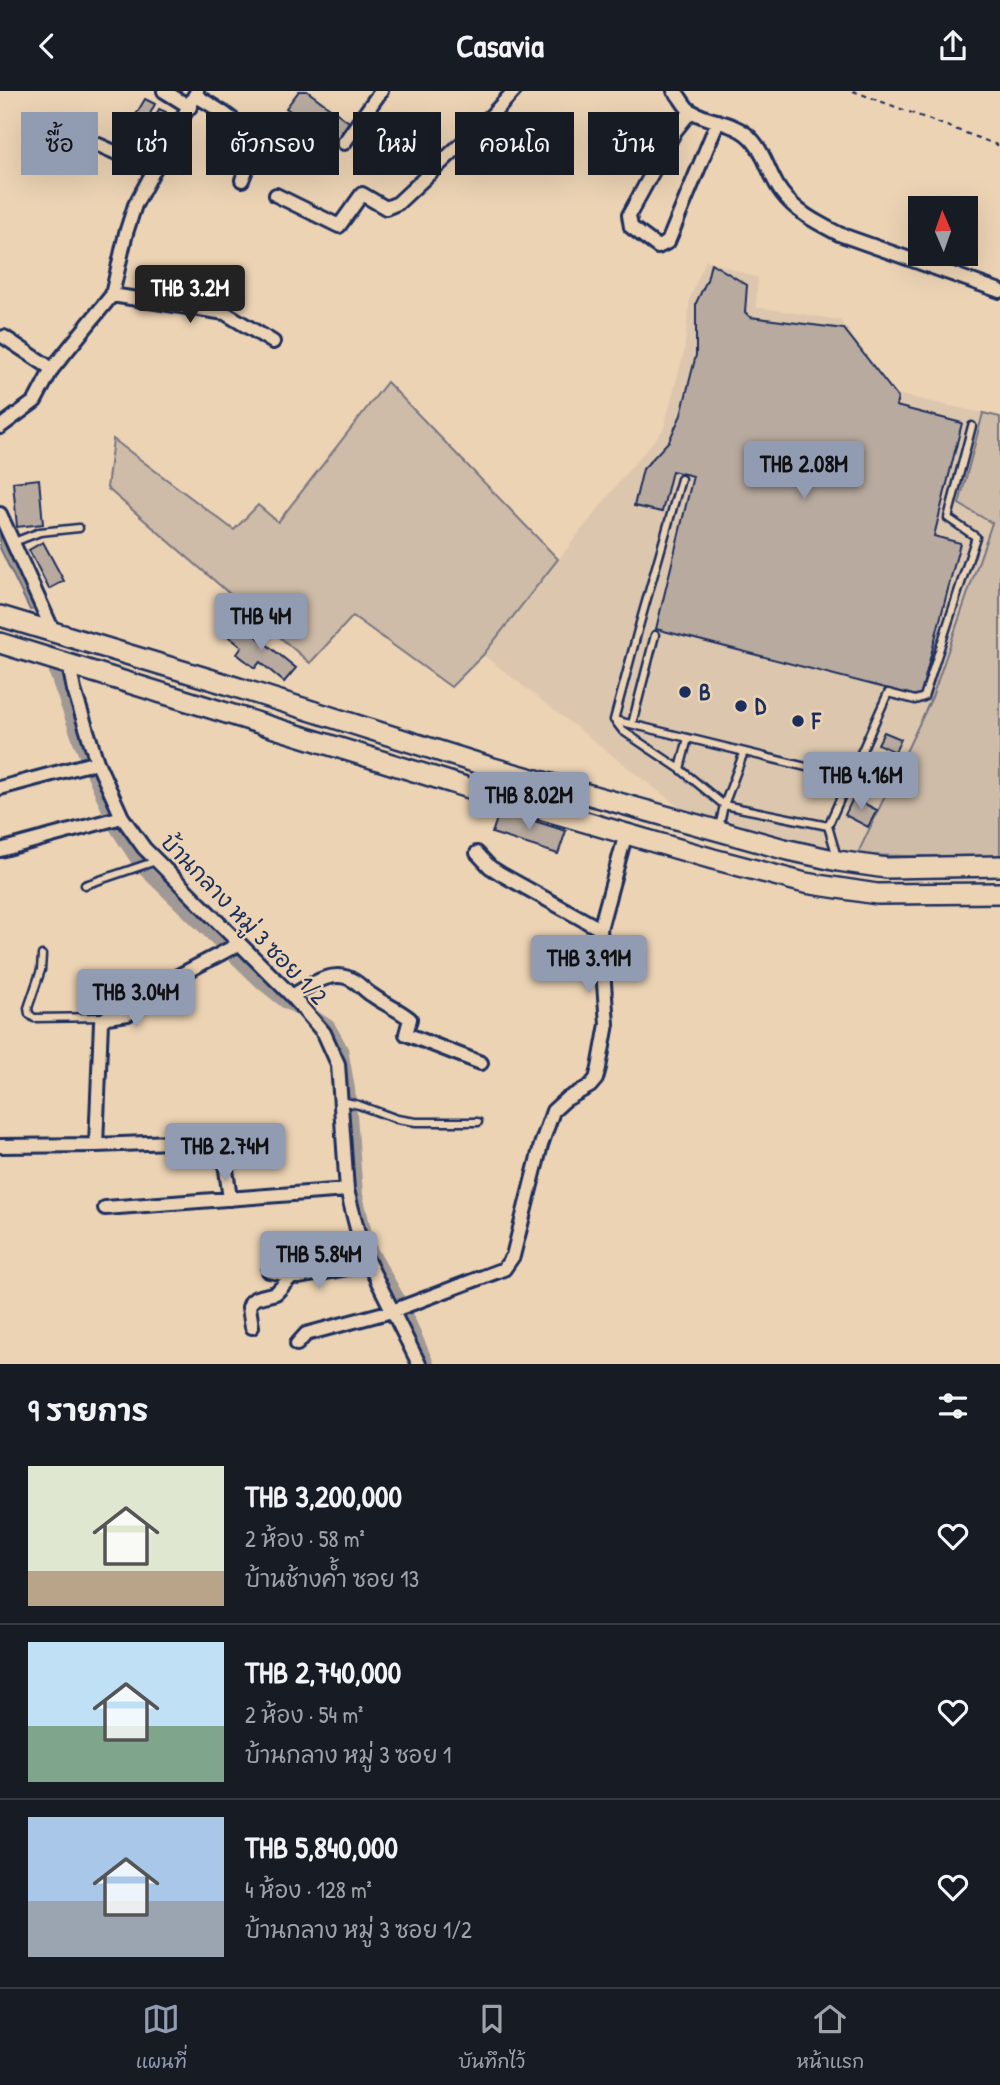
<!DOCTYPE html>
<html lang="th">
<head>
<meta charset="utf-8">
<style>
  :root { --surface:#171b24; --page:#20242c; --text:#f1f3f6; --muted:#9ea1a6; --line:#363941; --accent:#919bb2 }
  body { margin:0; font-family:"Patrick Hand","Playpen Sans Thai",sans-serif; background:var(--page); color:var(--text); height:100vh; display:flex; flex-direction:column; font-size:26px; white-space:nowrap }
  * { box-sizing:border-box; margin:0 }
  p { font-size:23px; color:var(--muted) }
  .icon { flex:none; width:38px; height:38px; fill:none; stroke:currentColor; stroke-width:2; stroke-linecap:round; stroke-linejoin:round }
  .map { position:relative; height:1273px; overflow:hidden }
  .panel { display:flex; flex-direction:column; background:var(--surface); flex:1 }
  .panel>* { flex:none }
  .banner { position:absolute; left:21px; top:21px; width:959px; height:63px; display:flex; gap:14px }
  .needle { width:46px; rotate:358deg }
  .fabs { position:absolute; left:908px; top:105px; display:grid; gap:14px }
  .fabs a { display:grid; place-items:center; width:70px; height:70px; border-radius:0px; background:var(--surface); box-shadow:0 7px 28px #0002; font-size:35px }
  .price { position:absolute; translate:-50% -60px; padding:0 16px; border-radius:7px; background:var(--accent); color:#111; font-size:23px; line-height:46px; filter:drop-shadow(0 2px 4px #0008) }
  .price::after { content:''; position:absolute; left:50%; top:42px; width:21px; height:16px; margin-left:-10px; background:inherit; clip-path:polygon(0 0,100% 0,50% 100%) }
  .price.current { background:#222; color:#fff }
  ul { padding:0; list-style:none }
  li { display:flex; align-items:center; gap:21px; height:175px; padding:0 28px }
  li+li { border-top:2px solid var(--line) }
  li span { display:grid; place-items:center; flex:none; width:196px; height:140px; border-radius:0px; color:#555 }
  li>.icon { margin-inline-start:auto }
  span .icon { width:84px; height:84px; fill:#fffc; stroke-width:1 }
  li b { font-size:30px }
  h2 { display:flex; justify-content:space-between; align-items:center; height:84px; padding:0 28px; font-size:30px }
  .chip { padding:0 24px; border-radius:0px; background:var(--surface); box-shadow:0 7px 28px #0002; font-size:24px; line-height:63px }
  .chip.current { background:var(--accent); color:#111 }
  header { display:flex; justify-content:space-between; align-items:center; height:91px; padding:0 28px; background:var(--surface); font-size:32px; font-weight:800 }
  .dock { display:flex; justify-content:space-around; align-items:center; height:98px; border-top:2px solid var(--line); background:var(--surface); font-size:19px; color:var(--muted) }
  .dock a { display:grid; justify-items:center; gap:4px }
  .dock .current { color:var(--accent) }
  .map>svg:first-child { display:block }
</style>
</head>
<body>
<header><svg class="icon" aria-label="back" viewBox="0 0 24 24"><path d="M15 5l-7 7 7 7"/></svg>Casavia<svg class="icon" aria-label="share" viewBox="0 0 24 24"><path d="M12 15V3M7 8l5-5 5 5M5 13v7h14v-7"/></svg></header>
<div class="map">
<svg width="1000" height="1273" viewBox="0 0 1000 1273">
  <rect width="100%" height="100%" fill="#ecd3b4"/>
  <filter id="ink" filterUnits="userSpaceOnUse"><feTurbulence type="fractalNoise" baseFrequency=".0143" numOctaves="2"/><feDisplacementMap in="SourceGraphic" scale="14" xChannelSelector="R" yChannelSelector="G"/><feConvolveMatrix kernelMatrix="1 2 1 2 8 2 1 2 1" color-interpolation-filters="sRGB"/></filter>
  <g filter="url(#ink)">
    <!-- built -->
    <path fill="#dcc7ae" d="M706,169L758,187L756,216L840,229L896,303L983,322L959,412L992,432L932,606L857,764L780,748L689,724L483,564L627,381L663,339L684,261L690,207Z"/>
    <!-- green -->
    <path fill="#cebba8" stroke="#747583" stroke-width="2" d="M387,291L558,468L483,564L451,596L353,525L310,572L107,397L113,348L234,439L258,414L278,431Z
      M983,322L1000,326V767L857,764L932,606L992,432L959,413Z"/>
    <!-- water -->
    <path fill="#a19995" stroke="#6b6f7f" stroke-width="2" d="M0,441L38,518L30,519L0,457Z"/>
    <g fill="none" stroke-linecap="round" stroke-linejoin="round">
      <!-- canal -->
      <path stroke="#a19995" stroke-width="12" d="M55,582L79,650L115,736L141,776L261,892L286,912L300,919
        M314,925L329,935L342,958L349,998L357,1104L369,1155L402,1213L428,1273"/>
    </g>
    <!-- building -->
    <path fill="#b8aa9f" stroke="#1b2f5e" stroke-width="2" d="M299,0H307L349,31L334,52L286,17Z
      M145,8L155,13L146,31L135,25Z
      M159,18L166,21L161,32L154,29Z
      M711,172L747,194L745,221L750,226L844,238L898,307L896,315L962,332L934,445L960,452L920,606L656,538L693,385L672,380L662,421L634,415L643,378L669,350L681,324L696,264V212L707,189Z
      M39,388L43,433L17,436L13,391Z
      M43,451L64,490L49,498L29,459Z
      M240,532L296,577L284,591L260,571L255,577L237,563L242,556L229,546Z
      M884,641L901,648L895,661L878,653Z
      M870,665L887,672L874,702L857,695Z
      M853,707L877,719L868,736L845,724Z
      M500,719L566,740L558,763L492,742Z"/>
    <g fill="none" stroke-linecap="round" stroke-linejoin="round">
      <defs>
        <path id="service" d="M14,451L40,441L79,437
          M614,629L638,539L681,388
          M614,629L851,687
          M616,631L623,640L680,678L724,714L719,737
          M632,633L655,544
          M744,661L724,714L828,735
          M680,678L688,647
          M837,766L828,735L888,602L915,609L924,606L976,446L948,427L972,335
          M85,794L156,770
          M42,864L41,879L28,917L29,923L34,927L105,926
          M341,1010L359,1014L397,1028L416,1031H478"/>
        <path id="minor" d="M164,0L190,16
          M674,0C681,5 683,15 691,20C708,31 730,30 746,43C765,58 768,84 782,102C797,122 818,132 839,143L1000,200
          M195,4C213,16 256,36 252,62C250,71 245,81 242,89
          M691,20L675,40L629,124L631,136L658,156L668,151L718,30
          M44,30L153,78
          M344,52L381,0
          M276,104L339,135L362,103L386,117L398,112L491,25L514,0
          M112,204L225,222L273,251
          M4,246L52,278
          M0,336L35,310L52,278L112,204L126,142L135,114L197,0
          M0,423L53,540
          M72,574L71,584L74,599L97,671L122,726L144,757L292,905L324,942L338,973L347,1099L363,1161L419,1273
          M0,697L97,671
          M0,759L122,726
          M477,762L490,776L501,783L600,838
          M292,905C310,894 334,876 354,890C361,894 365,900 372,904C384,913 398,918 410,928L406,943L481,972
          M96,1054L101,931L107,926L128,923L134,910L138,906L239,853
          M0,1055L96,1054L222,1049L230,1108
          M105,1117L347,1099
          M269,1180L299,1186L369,1173
          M252,1236L249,1216L251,1211L256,1207L276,1202L291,1186
          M297,1253L306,1243L392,1220L504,1178L513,1165L541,1054L553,1020L565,1009L590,995L596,988L599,977L607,933L600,838L626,742"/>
        <path id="primary" d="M0,525L226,593L493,677L784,758L838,770L886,777L1000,775
          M0,552L485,702L713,768L805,792L877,803L1000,802"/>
      </defs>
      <!-- service casing -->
      <use href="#service" stroke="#1b2f5e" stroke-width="11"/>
      <!-- minor casing -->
      <use href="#minor" stroke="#1b2f5e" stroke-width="18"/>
      <!-- primary casing -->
      <use href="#primary" stroke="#1b2f5e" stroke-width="24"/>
      <!-- path -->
      <path stroke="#1b2f5e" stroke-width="2" stroke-dasharray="5 5" stroke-linecap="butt" d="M853,0L1000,55"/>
      <!-- service -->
      <use href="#service" stroke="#ecd3b4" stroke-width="6"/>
      <!-- minor -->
      <use href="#minor" stroke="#ecd3b4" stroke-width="12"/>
      <!-- primary -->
      <use href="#primary" stroke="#ecd3b4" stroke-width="19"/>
    </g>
  </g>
  <!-- markers -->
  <g fill="#1b2f5e" stroke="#ecd3b4" stroke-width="2.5">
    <circle cx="685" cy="601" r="7"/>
    <circle cx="741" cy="615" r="7"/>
    <circle cx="798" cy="630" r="7"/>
  </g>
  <g text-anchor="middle" stroke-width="5" stroke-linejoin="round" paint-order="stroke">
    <!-- poi labels -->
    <g font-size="23" font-weight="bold" fill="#1b2f5e" stroke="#ecd3b4" text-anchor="start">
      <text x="699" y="609">B</text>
      <text x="755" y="623">D</text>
      <text x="812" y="638">F</text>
    </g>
    <!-- street labels -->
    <g font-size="23" fill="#1b2f5e" stroke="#ecd3b4">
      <text transform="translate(244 828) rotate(46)" y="8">บ้านกลาง หมู่ 3 ซอย 1/2</text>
    </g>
  </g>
</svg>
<div class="fabs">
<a><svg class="needle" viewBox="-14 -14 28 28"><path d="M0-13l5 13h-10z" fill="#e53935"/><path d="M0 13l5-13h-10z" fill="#9ea1a6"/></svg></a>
</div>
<b class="price current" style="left:190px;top:234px">THB 3.2M</b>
<b class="price" style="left:804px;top:410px">THB 2.08M</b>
<b class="price" style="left:261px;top:562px">THB 4M</b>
<b class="price" style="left:861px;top:721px">THB 4.16M</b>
<b class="price" style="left:529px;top:741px">THB 8.02M</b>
<b class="price" style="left:589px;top:904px">THB 3.91M</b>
<b class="price" style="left:136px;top:938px">THB 3.04M</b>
<b class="price" style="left:225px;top:1092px">THB 2.74M</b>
<b class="price" style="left:319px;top:1200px">THB 5.84M</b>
<div class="banner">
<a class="chip current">ซื้อ</a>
<a class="chip">เช่า</a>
<a class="chip">ตัวกรอง</a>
<a class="chip">ใหม่</a>
<a class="chip">คอนโด</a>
<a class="chip">บ้าน</a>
</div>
</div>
<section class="panel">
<h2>9 รายการ<svg class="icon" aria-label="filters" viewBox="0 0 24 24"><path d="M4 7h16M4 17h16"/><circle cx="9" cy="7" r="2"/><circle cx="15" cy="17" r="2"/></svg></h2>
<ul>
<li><span style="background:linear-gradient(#dfe7d0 75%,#b9a48a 0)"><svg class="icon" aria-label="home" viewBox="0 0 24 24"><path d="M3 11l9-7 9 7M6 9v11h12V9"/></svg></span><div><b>THB 3,200,000</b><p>2 ห้อง · 58 m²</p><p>บ้านช้างค้ำ ซอย 13</p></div><svg class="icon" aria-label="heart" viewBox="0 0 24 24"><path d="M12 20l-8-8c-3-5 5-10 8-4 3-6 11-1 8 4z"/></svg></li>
<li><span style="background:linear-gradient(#bfe0f5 60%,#7fa58c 0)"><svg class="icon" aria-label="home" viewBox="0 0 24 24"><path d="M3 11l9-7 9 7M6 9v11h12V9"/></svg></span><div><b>THB 2,740,000</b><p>2 ห้อง · 54 m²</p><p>บ้านกลาง หมู่ 3 ซอย 1</p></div><svg class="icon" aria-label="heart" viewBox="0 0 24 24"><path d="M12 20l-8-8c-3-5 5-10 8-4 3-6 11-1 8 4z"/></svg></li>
<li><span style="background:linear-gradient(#a9c7e8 60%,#9aa5b1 0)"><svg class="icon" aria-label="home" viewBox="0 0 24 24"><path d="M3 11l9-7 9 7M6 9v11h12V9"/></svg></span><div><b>THB 5,840,000</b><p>4 ห้อง · 128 m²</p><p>บ้านกลาง หมู่ 3 ซอย 1/2</p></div><svg class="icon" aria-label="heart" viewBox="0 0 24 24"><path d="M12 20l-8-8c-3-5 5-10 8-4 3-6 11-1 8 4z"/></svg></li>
</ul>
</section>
<nav class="dock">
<a class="current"><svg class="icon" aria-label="map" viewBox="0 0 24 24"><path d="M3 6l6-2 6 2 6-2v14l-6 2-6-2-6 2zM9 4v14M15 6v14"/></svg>แผนที่</a>
<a><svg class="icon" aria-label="saved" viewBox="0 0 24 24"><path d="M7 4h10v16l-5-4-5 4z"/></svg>บันทึกไว้</a>
<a><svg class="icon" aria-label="home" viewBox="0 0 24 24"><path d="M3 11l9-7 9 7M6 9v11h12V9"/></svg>หน้าแรก</a>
</nav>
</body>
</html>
